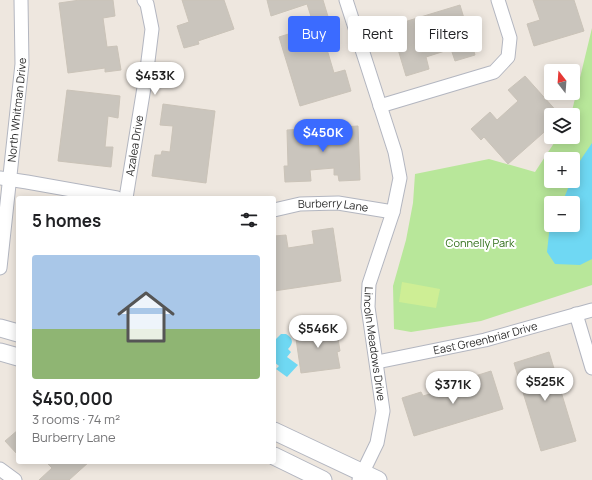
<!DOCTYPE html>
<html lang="en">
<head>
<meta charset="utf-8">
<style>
  :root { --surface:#fff; --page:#f6f6f6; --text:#202124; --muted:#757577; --line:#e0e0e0; --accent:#3b6bff }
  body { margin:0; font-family:Manrope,sans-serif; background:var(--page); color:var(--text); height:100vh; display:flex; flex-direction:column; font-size:15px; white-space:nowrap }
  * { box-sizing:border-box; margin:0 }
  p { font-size:13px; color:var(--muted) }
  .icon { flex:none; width:22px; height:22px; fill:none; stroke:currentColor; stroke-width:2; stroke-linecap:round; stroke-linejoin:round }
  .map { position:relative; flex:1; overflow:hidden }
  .drawer { position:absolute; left:16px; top:196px; width:260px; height:268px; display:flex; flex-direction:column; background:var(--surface); border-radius:4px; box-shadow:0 2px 10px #0003 }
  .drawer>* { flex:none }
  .top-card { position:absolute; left:288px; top:16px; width:244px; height:36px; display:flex; gap:8px }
  .needle { width:26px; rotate:343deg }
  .controls { position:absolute; left:544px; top:64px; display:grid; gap:8px }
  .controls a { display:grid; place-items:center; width:36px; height:36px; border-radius:4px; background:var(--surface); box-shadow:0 2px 10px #0003; font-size:20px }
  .price { position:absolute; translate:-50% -34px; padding:0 9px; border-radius:14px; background:#fff; color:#222; font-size:13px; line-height:26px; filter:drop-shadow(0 1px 2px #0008) }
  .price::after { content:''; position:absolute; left:50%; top:24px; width:12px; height:9px; margin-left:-6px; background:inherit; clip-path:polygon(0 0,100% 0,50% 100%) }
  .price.active { background:var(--accent); color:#fff }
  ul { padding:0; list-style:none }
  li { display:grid; align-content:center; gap:8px; height:212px; padding:0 16px }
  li+li { border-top:1px solid var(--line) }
  li span { display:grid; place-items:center; height:124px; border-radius:4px; color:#555 }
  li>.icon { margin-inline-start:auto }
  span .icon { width:72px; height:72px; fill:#fffc; stroke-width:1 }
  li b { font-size:17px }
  h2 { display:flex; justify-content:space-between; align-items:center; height:48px; padding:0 16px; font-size:17px }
  .pill { padding:0 14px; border-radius:4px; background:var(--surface); box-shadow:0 2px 10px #0003; font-size:14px; line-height:36px }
  .pill.active { background:var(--accent); color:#fff }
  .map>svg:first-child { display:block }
</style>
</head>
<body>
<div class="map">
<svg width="592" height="480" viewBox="0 0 592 480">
  <rect width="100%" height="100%" fill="#eee7df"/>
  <!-- green -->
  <path fill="#b8e79a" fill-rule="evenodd" d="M592,28V285L481,321L411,332L394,329L393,286L406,240L413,203L415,174L489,159L535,172L558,137H573V115H571ZM551,159H573V181H551ZM551,203H573V225H551Z"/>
  <!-- pitch -->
  <path fill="#ceee95" d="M402,282L440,289L436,308L399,302Z"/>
  <!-- water -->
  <path fill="#6fd8f3" d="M592,143V259L580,265L555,264L547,252L550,224L551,222V225H573V203H562L571,181H573C573,168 585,154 592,143Z
    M281,334H286C293,338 294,343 288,349L291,352L287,357L298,365L287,377L276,369L279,366L274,362V341Z"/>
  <!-- building -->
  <path fill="#cac5bd" stroke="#cac3b8" d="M80,0H113L115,16L103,18L107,47L117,46L121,70L105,72V68L68,73L59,3Z
    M182,0H224L234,29L198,41L199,44L184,48L177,26L189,22Z
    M267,0H323L336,43L326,46L334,73L345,70L351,91L300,106L279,37L314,26L307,4L271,16Z
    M533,0H574L584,31L534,46L527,24L540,20Z
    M460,5L475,55L455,61L451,49L426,57L429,69L406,76L391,26Z
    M525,76L560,115H551V126L508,164L484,137L481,140L471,129L490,112L497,120L518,101L508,90Z
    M67,90L120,96L118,118L108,116L105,147H113L111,167L58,161Z
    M163,104L215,111L206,183L152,176L155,155H161L162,151L170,152L173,126L160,125Z
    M358,126L360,180L339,181L338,175H334V168L310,170L311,181L285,182L284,166H288L287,130Z
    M333,228L341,281L274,291V236L286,235L288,248L314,244L312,231Z
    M336,326L340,351L337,352L340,368L301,373L295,332Z
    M549,352L576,441L541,451L514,363Z
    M491,371L503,409L414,436L402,398L421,392L423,396L473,381L472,377Z
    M18,430V455L5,441Z
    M46,462H89L69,480H39L52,468Z"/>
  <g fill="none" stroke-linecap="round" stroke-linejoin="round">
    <defs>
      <g id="minor">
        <path id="s1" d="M346,0L395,152L400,178L393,212L369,284L368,307L383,411L377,443L359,480"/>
        <path d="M380,106L494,72L508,57L510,38L498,0"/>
        <path d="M0,178L27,182L117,198"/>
        <path id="s2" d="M126,198L147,69L152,29L147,4L144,0"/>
        <path id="s3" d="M274,210L300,204L338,203L393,212"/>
        <path id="s4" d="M0,268L22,64L21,0"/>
        <path d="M576,314L592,368"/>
        <path id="s5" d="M377,362L485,340L592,310"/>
        <path d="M0,469L15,480"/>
      </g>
      <path id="tertiary" d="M0,328L18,333
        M0,352L18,357
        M274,431L378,480
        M274,456L323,480"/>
    </defs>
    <!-- minor casing -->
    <use href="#minor" stroke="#b3b6c0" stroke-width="15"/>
    <!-- tertiary casing -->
    <use href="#tertiary" stroke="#b3b6c0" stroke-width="19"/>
    <!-- minor -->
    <use href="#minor" stroke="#fff" stroke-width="13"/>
    <!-- tertiary -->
    <use href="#tertiary" stroke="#fff" stroke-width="17"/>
  </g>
  <g text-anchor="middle" stroke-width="4" stroke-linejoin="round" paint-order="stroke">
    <!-- street labels -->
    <g font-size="11" fill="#2d2d2d" stroke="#fff">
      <text dy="4" stroke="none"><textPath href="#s4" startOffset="159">North Whitman Drive</textPath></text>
      <text dy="4" stroke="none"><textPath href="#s2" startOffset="53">Azalea Drive</textPath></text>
      <text dy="4" stroke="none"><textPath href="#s3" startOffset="60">Burberry Lane</textPath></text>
      <text dy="4" stroke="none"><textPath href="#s5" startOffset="111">East Greenbriar Drive</textPath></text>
      <text dy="4" stroke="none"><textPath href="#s1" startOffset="357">Lincoln Meadows Drive</textPath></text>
    </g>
    <!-- park labels -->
    <g font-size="11" fill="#2f6e18" stroke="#fff">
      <text x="480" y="247">Connelly Park</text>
    </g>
  </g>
</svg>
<div class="controls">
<a><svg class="needle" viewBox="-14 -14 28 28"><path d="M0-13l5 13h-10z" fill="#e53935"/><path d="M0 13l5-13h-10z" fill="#757577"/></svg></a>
<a><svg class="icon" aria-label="layers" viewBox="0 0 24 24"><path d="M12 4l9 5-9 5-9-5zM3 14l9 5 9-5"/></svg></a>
<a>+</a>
<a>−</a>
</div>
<b class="price" style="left:155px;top:96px">$453K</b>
<b class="price active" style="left:323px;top:153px">$450K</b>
<b class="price" style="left:318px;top:349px">$546K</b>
<b class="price" style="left:545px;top:402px">$525K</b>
<b class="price" style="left:453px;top:405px">$371K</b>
<div class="top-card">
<a class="pill active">Buy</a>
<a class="pill">Rent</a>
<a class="pill">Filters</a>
</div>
<section class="drawer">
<h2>5 homes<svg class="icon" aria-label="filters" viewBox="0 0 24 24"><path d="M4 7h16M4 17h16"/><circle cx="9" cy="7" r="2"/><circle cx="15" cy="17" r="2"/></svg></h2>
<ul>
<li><span style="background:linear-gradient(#a9c7e8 60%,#8fb573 0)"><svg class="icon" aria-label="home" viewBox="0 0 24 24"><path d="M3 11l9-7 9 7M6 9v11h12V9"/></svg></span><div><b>$450,000</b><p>3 rooms · 74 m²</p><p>Burberry Lane</p></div></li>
</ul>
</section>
</div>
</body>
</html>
